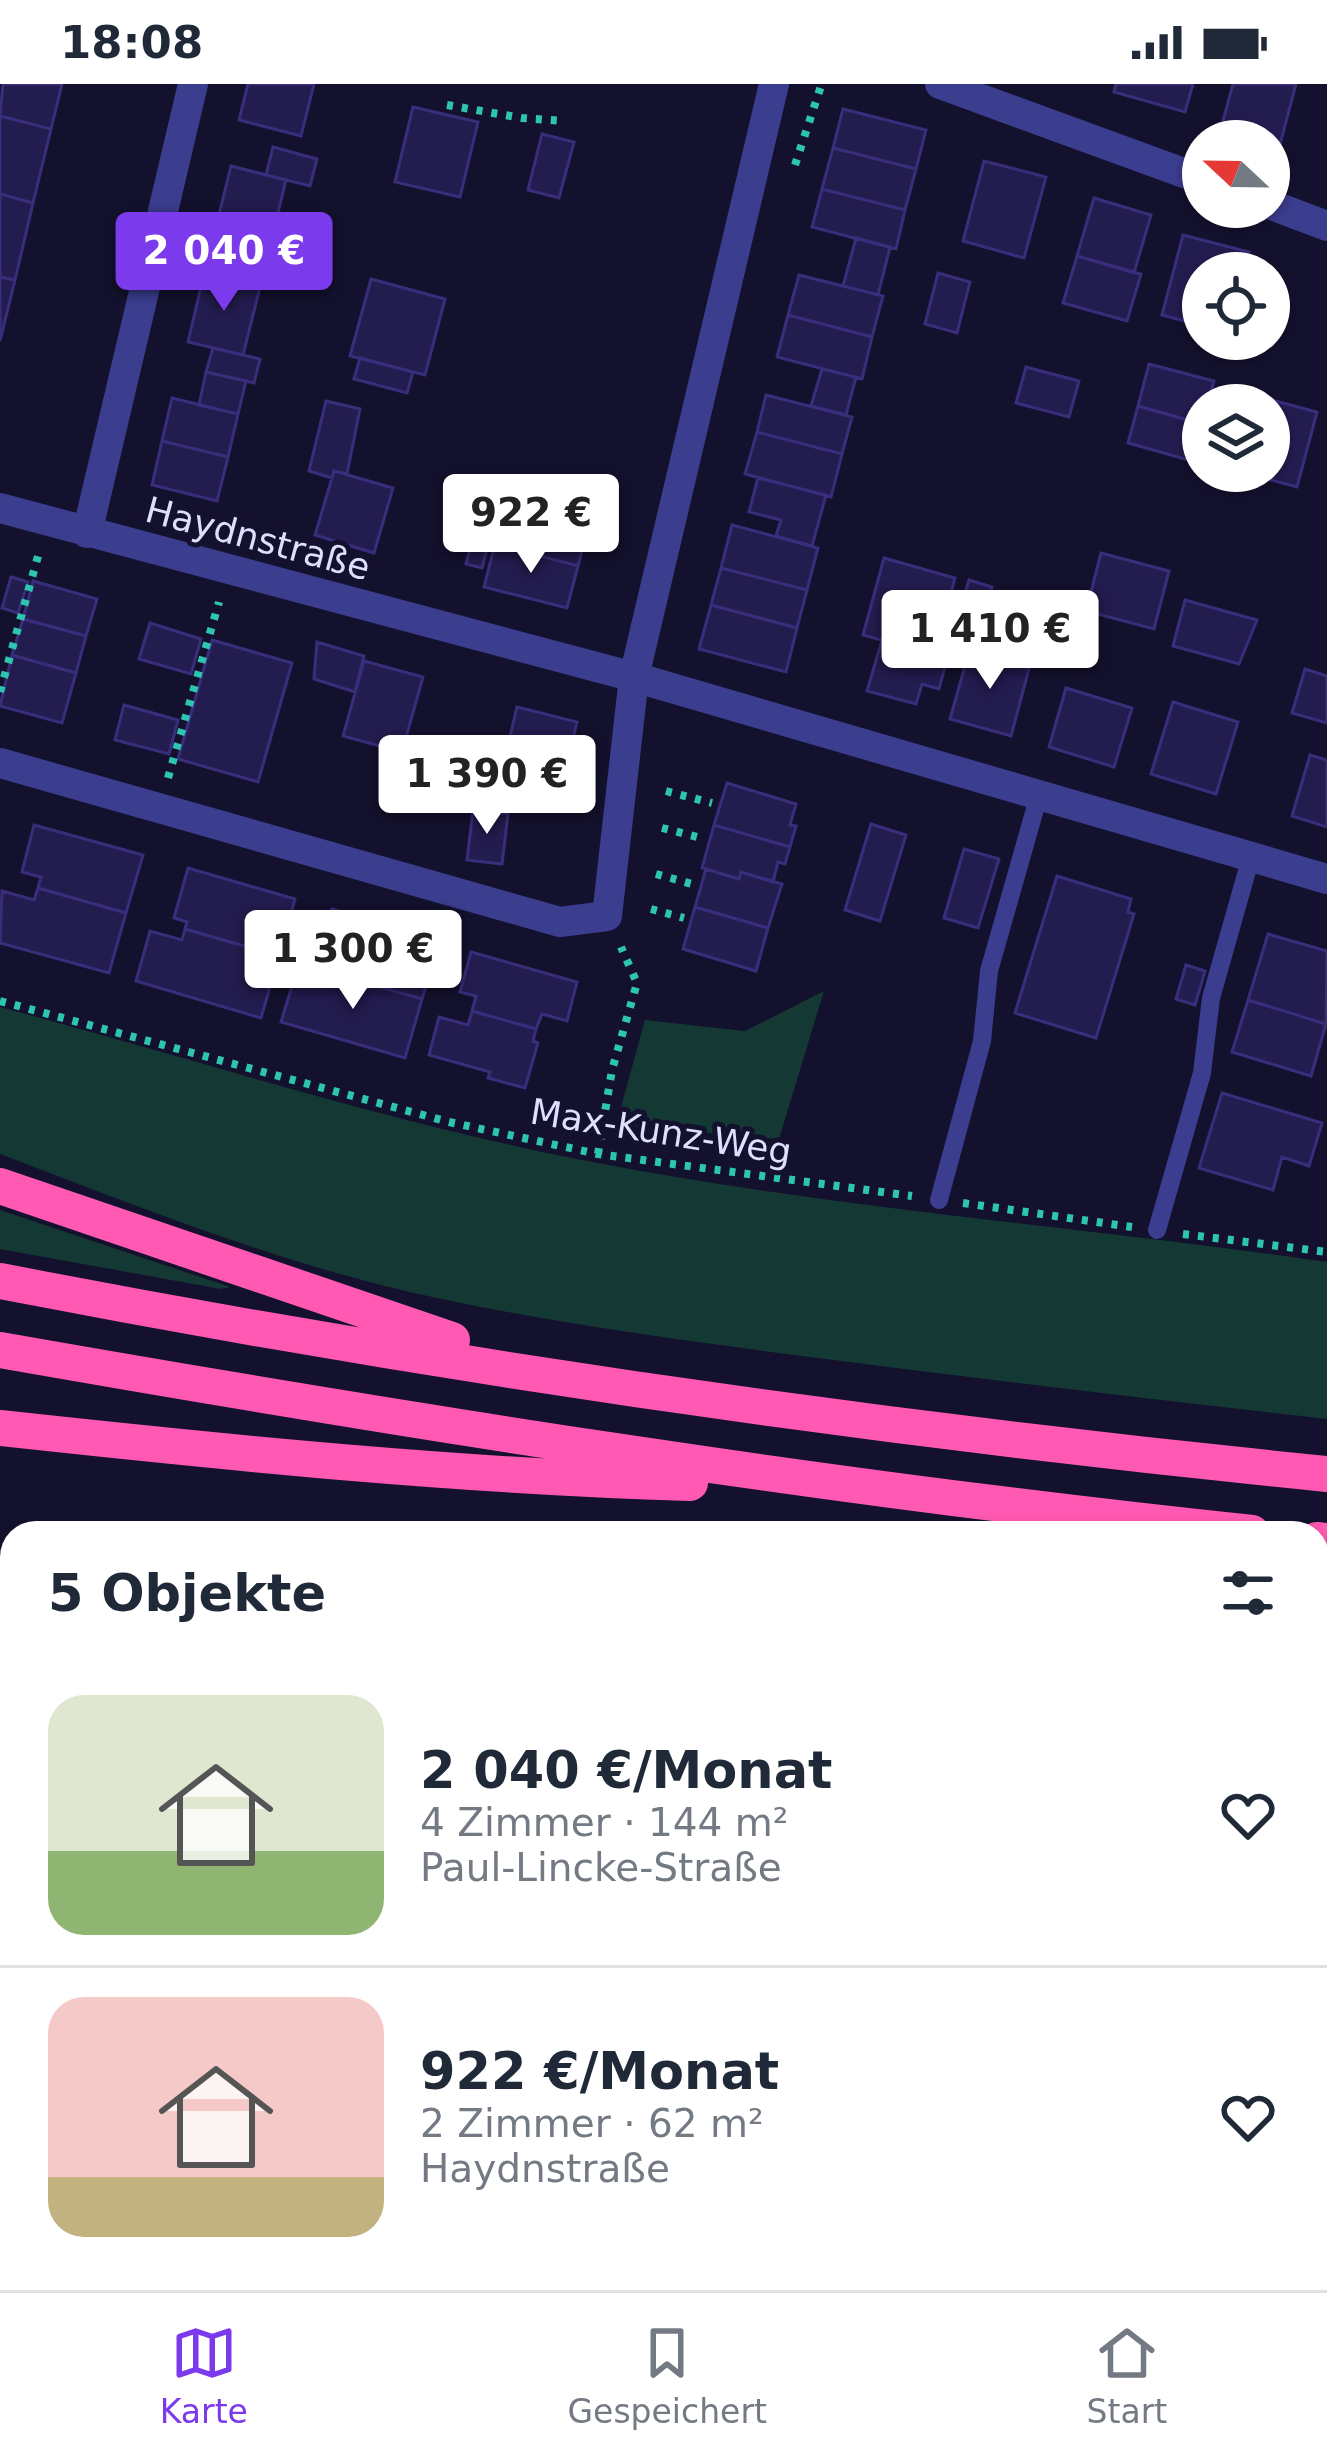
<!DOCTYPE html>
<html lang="de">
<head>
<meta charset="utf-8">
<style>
  :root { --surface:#fff; --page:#f6f6f7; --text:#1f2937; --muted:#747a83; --line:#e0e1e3; --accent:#7c3aed }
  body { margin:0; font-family:"DejaVu Sans",sans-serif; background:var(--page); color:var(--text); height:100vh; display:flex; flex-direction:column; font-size:45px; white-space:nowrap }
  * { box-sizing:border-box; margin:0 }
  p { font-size:39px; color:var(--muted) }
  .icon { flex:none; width:66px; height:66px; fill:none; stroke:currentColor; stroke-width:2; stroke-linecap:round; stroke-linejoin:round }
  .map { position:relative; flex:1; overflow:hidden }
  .panel { position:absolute; left:0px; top:1437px; width:1329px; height:771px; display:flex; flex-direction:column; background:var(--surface); border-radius:36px 36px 0 0; box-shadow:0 3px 9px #0004 }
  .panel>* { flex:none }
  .needle { width:78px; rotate:292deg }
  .tools { position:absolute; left:1182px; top:36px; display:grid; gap:24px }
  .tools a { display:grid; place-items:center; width:108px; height:108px; border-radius:50%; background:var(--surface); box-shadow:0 3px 9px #0004; font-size:60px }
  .price { position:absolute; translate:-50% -102px; padding:0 27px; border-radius:12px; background:#fff; color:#222; font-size:39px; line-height:78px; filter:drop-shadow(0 3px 6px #0008) }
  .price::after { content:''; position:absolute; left:50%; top:72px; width:36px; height:27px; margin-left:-18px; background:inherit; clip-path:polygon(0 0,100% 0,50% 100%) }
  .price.selected { background:var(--accent); color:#fff }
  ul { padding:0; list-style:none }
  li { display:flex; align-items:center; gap:36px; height:300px; padding:0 48px }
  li+li { border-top:3px solid var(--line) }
  li span { display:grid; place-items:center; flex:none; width:336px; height:240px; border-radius:36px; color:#555 }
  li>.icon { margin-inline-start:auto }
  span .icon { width:144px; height:144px; fill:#fffc; stroke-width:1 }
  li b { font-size:51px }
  h2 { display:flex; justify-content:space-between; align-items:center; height:144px; padding:0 48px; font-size:51px }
  .status { display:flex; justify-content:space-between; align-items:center; height:84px; padding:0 60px; background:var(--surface); direction:ltr }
  .status svg { height:33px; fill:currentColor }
  .dock { display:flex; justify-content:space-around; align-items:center; height:168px; border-top:3px solid var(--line); background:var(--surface); font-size:33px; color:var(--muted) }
  .dock a { display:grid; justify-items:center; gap:6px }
  .dock .selected { color:var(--accent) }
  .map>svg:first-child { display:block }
</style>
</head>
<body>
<div class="status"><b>18:08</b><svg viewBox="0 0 49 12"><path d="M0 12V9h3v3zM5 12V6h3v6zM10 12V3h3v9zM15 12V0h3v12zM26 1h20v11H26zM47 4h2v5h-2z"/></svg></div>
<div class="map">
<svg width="1327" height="2206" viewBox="0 0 1327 2206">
  <rect width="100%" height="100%" fill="#14112e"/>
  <!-- green -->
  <path fill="#143834" d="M824,907L779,1055L616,1041L645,936L745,947Z
    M0,923C199,976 395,1041 598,1079C839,1125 1084,1143 1327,1178V1335C1152,1315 977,1295 802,1272C681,1256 560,1240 442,1215C291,1184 144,1125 0,1070Z
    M0,1126L230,1203L221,1205L0,1165Z"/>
  <!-- building -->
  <path fill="#231c4f" stroke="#382e7c" stroke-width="3" d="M3,0H62L51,45L0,32Z
    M248,0H314L301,52L239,36Z
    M1116,0H1193L1185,28L1114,8Z
    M1233,0H1296L1279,64L1269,61V57L1220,48Z
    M413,23L478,38L460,113L395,98Z
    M843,25L926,46L916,85L833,64Z
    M0,32L51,45L33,119L0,110Z
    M542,50L574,58L559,114L528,106Z
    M273,63L317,75L310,102L266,91Z
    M833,64L916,85L905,126L822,105Z
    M984,77L1046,93L1024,174L963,157Z
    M231,82L286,96L270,161L215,147Z
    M822,105L905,126L896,165L812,143Z
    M0,110L33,119L15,196L0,193Z
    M1094,114L1151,131L1134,189L1077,172Z
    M1183,151L1249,168L1243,189H1203V242L1162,231Z
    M856,154L890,163L878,211L843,202Z
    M1077,172L1141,190L1127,237L1063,219Z
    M938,189L970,198L957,249L925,240Z
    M204,190L260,203L243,271L188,258Z
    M799,191L883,212L872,253L788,231Z
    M0,193L15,196L0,257Z
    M371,195L445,215L425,291L350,272Z
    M788,231L872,253L862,295L777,273Z
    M213,264L260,275L254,299L206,288Z
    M360,274L413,288L407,309L354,295Z
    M1149,280L1214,297L1207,321H1203L1202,340L1138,322Z
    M1026,283L1079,297L1069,333L1016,319Z
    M822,285L856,293L846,331L811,322Z
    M206,288L246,297L238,330L199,321Z
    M766,311L852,333L842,370L757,348Z
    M1253,311L1317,328L1297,403L1237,387H1269V321H1250Z
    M172,314L238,330L228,373L162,357Z
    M326,317L360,325L347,390L334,387L332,394L309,387Z
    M1138,322L1202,340L1192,377L1128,359Z
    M757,348L842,370L831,413L745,390Z
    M162,357L228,373L217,417L152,401Z
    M334,387L393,404L374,469L315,451Z
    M758,394L826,411L812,462L776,452L781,436L749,428Z
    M567,406L602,416L597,435L562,425Z
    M505,422L588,443L578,482L495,460Z
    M732,441L818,464L807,506L721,484Z
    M475,444L492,448L482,484L466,480Z
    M495,460L578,482L567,524L484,503Z
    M1101,469L1169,487L1154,545L1086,527Z
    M884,474L955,494L934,571L863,551Z
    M721,484L807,506L797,544L711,521Z
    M11,493L28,498L18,529L2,524Z
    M969,496L992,503L978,554L954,547Z
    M33,497L97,515L86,552L23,535Z
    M1185,516L1257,536L1239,580L1173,562Z
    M711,521L797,544L786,588L699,565Z
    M23,535L86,552L76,589L12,571Z
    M150,539L201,555L191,590L139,575Z
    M212,556L292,579L258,698L178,675Z
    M882,556L934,571L935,564L949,568L939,605L922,600L916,620L867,607Z
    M317,558L364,572L355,608L314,595Z
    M970,564L1030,581L1011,652L950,635Z
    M12,571L76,589L62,639L0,622Z
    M364,577L423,593L402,668L343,652Z
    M1305,585L1327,592V639L1292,629Z
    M1066,604L1132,624L1114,683L1049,663Z
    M1173,618L1238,638L1216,710L1151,690Z
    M124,621L178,636L169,670L115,656Z
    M517,623L577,638L559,712L499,698Z
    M1310,671L1327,676V743L1292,732Z
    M727,699L796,720L790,741L796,742L790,763L714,741Z
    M473,726L508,730L502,780L467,776Z
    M871,740L906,751L880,837L845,826Z
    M34,741L143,771L126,829L38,804L41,793L22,788Z
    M714,741L790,763L785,780L778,778L773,798L741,788L739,795L702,784Z
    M964,765L999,775L978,844L944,834Z
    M188,784L295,815L279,872L185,845L187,838L174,834Z
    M706,785L739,795L741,788L782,800L768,844L695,823Z
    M1057,792L1131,815L1128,828L1134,830L1096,954L1015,929Z
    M38,804L126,829L109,889L0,859L2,807L34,816Z
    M695,823L768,844L756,887L683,865Z
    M332,825L444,857L433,894L429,893L422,915L328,888L332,877L319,873Z
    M185,845L279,872L261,934L136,897L150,847L182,856Z
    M1268,850L1327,867L1326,940L1248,916Z
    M471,868L577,898L567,937L542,930L536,945L472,927L476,912L460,908Z
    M1186,881L1205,887L1195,921L1176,915Z
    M328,888L422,915L405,974L281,938L296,889L326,898Z
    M1248,916L1326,940L1311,992L1232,968Z
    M472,927L536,945L533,957L538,959L525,1004L488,994L490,988L429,971L439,933L468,941Z
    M1222,1009L1322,1039L1309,1082L1282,1073L1273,1106L1199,1084Z
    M86,2196H533L531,2206H84Z
    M639,2196H743L741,2206H638Z
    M782,2196H922L921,2206H781Z"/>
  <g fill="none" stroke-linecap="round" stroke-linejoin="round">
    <!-- path -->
    <path stroke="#2dc4b1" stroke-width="8" stroke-dasharray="6 9" stroke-linecap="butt" d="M447,21L522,34L563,37
      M795,81L821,2L826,0
      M0,608L40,465
      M168,694L219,518
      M666,707L712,719
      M662,744L701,754
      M656,790L692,800
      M651,825L684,834
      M0,917L449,1038L598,1070L912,1112
      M598,1070L612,986L637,899L621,863
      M963,1119L1132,1143
      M1183,1150L1327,1168"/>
    <!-- lane -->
    <path stroke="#3b3d8e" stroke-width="18" d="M939,1116L982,957L989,887L1039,711
      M1157,1146L1202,989L1211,914L1251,773"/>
    <!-- street -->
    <path stroke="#3b3d8e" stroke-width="30" d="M940,0L1203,96
      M1269,120L1327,142
      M0,424L634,593L1327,795
      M87,449L193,0
      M0,679L560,838L607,832L634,593L774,0"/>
    <!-- secondary -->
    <path stroke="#757aff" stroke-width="30" d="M0,1774L12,1776
      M1317,2007L1327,2009"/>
    <!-- highway -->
    <path stroke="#ff59b3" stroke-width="36" d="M0,1102L452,1256
      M0,1197C438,1282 883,1346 1327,1390
      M0,1266C416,1339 832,1405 1252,1449
      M0,1344C229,1369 459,1392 690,1399
      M1317,1456L1327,1457"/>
  </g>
  <g text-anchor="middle" stroke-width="10" stroke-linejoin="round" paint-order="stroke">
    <!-- street labels -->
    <g font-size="36" fill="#dfdeff" stroke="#14112e">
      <text transform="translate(258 454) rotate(15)" y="13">Haydnstraße</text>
      <text transform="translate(661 1047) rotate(9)" y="13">Max-Kunz-Weg</text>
    </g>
  </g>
</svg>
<div class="tools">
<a><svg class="needle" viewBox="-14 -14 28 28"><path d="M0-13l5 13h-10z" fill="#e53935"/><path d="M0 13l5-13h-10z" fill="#747a83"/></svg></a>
<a><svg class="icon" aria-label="locate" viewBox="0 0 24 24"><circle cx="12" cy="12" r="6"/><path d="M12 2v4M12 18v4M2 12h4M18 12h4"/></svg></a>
<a><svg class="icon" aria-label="layers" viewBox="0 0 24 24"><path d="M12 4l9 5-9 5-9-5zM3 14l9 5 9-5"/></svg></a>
</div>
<b class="price selected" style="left:224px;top:230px">2 040 €</b>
<b class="price" style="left:531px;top:492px">922 €</b>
<b class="price" style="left:990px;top:608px">1 410 €</b>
<b class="price" style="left:487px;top:753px">1 390 €</b>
<b class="price" style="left:353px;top:928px">1 300 €</b>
<section class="panel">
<h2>5 Objekte<svg class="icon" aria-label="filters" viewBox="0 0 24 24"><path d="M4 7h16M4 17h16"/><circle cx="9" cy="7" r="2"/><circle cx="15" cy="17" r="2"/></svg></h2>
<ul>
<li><span style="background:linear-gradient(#dfe7d0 65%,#8fb573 0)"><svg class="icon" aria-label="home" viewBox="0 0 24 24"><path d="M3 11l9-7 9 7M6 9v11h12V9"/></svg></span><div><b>2 040 €/Monat</b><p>4 Zimmer · 144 m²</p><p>Paul-Lincke-Straße</p></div><svg class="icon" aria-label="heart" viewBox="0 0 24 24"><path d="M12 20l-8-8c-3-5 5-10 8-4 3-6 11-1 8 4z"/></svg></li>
<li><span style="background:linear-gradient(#f6c9c9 75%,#c2b280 0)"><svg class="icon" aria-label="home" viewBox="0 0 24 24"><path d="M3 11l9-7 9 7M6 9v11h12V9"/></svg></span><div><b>922 €/Monat</b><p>2 Zimmer · 62 m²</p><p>Haydnstraße</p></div><svg class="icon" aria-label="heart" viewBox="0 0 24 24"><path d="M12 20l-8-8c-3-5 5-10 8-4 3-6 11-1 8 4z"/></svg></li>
</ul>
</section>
</div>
<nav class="dock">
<a class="selected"><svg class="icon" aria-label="map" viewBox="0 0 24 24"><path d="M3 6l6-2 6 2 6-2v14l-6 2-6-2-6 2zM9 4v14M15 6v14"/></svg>Karte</a>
<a><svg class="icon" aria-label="saved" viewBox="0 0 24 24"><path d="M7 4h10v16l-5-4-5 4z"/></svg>Gespeichert</a>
<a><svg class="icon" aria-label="home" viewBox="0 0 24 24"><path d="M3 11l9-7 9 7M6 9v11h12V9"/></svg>Start</a>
</nav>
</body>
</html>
